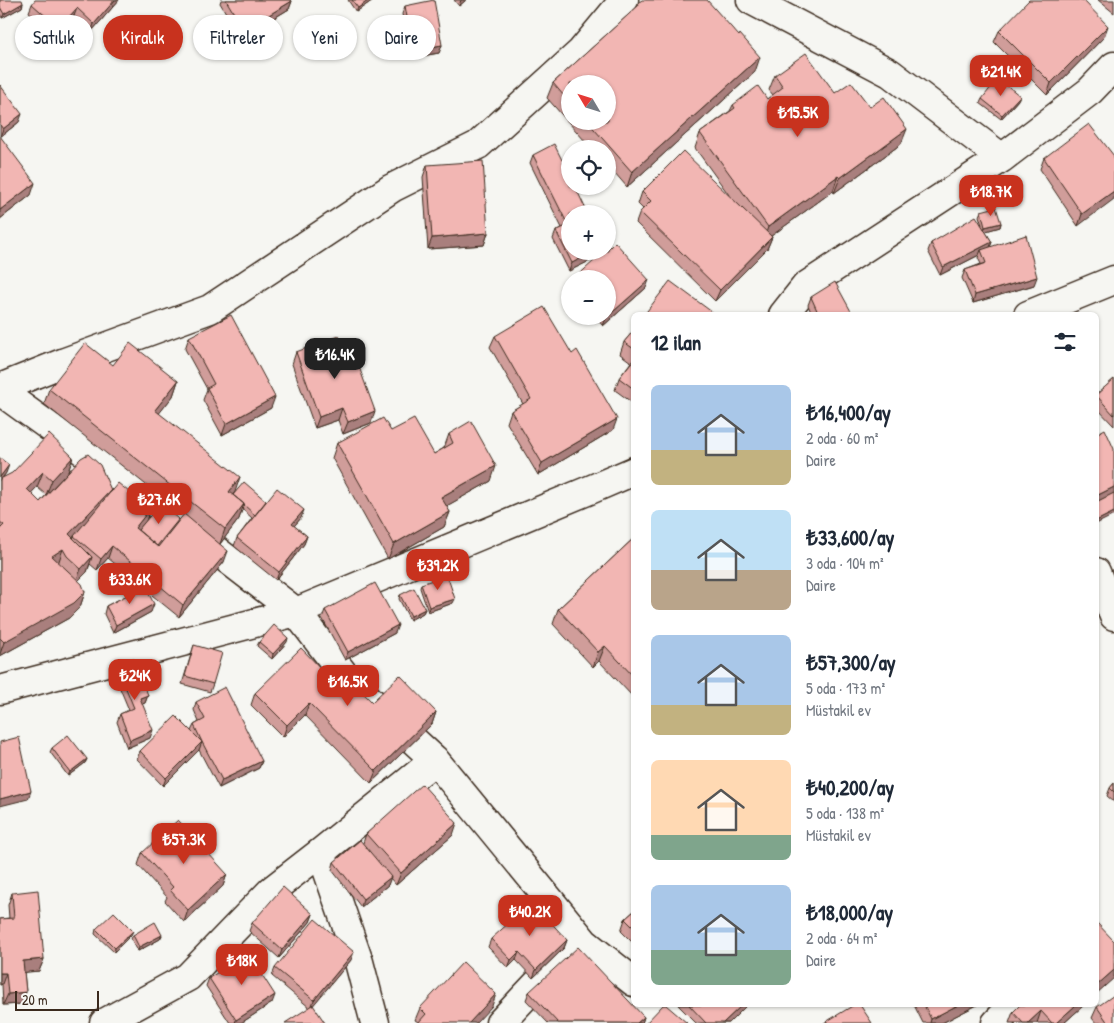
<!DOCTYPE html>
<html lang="tr">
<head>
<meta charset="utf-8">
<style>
  :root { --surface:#fff; --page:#f2f2f3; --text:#1f2937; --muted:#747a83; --accent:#c8321e }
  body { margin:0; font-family:"Patrick Hand",sans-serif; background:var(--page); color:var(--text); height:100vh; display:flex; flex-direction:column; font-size:19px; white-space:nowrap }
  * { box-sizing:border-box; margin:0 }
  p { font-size:16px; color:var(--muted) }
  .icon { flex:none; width:28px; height:28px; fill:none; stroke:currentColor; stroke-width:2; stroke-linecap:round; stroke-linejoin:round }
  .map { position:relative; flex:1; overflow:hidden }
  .details { position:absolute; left:631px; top:312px; width:468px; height:695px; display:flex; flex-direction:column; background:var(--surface); border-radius:8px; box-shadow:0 1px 4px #0004 }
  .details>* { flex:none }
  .banner { position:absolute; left:15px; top:15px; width:475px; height:45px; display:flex; gap:10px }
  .needle { width:32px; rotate:308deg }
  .controls { position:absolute; left:561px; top:75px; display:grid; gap:10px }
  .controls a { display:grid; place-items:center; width:55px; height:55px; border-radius:50%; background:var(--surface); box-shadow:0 1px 4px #0004; font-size:25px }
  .scale { position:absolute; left:15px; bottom:12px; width:84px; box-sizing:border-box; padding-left:5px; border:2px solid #3b2a1e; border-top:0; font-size:14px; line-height:18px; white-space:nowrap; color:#3b2a1e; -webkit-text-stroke:4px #f6f6f2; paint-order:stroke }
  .price { position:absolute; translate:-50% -42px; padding:0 11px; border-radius:10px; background:var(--accent); color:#fff; font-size:16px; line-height:32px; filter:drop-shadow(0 1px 2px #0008) }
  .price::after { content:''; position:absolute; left:50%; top:30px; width:15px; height:11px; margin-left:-8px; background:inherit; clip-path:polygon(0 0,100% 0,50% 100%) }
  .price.on { background:#222; color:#fff }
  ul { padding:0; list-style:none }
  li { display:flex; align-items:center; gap:15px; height:125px; padding:0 20px }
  li span { display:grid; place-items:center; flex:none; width:140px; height:100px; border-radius:8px; color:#555 }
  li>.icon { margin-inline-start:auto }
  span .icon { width:60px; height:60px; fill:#fffc; stroke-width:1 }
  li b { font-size:21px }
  h2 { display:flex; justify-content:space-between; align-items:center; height:60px; padding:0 20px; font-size:21px }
  .tag { padding:0 18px; border-radius:22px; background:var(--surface); box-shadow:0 1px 4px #0004; font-size:18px; line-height:45px }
  .tag.on { background:var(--accent); color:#fff }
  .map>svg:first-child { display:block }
</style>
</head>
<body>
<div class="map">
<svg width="1114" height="1023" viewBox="0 0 1114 1023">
  <rect width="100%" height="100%" fill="#f6f6f2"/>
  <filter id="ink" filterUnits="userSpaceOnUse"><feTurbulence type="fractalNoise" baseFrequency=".02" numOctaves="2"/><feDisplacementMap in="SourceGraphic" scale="10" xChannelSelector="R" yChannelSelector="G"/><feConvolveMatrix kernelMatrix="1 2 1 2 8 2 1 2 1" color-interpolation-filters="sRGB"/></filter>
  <g filter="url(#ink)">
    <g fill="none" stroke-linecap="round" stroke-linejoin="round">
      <defs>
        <path id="minor" d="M751,0L890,73L1002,158
          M783,315L806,286L1002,158L1090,91L1114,66
          M1028,315L1114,280
          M0,388L65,362L210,309L392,188L478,145L581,52L624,0
          M0,391L149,499L296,612L349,681L435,760L585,943L634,982
          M1096,572L1114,616
          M0,690L296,612L592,489L634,471
          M321,852L359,962L375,1023
          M104,1023L188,977L272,890L321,852L435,760
          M500,1023L571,948L585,943
          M996,1023L1013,1005"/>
      </defs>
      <!-- minor casing -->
      <use href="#minor" stroke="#3b2a1e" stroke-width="31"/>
      <!-- minor -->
      <use href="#minor" stroke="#f6f6f2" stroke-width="28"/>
    </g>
    <!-- wall -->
    <path fill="#d09d9a" stroke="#3b2a1e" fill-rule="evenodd" d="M0,0L23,3L22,7L2,18L0,14Z
      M119,0L91,32L74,16L56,36L29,12L32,4Z
      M221,0H291L292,1L289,9L241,38L220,3Z
      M348,0H373L356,12Z
      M454,0H466L459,6Z
      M1098,0H1114V13Z
      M638,3L755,72L627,187L608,165V149H592L547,98L553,83L637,7ZM570,84L608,121H570Z
      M405,6L442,45L439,53L410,58L402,14Z
      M999,31L1104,37L1047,95L994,42Z
      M775,75L835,93L870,107L901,144L834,193L833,191L771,236L772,237L767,249L715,301L636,223L640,212L643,209L638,204L642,192L729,195L695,148L700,133L730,111L733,105L767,99L773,95L769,90Z
      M0,85L19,122L0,137L31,195L0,219Z
      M982,99L1018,100L1001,119L980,103Z
      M533,155L602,254L646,288L603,326L594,316H608L601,255L569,271L553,239L556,231L562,228L530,163Z
      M1114,156L1078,226L1040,169L1044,158Z
      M427,165L488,233L484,245L428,249L423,177Z
      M981,211L1001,223L1000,227L985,231L992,242L990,247L1034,285L973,303L962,278L965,270L981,264L978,258L979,255L940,275L928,251L931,243L982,225L979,216Z
      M811,297L853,315H812L808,305Z
      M634,330V404L615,390L619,378L631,362L620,354L624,342Z
      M495,336L572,354L613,430L538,475L507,423L511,411L523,404L490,347Z
      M189,337L271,408L222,435L203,400L207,389L185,349Z
      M296,352L371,423L343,434L338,420L315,428L292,364Z
      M113,365L178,381L173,396L159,413L235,492L233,495L266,501L301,518L294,526L307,536L304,544L276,580L234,546L237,538L252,518L242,509L239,519L220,544L224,562L179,617L147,591L151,612L113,633L104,614L106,606L143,587L108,558L97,570L90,564L87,572L78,581L85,592L80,607L69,618L0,656V458L6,473L2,478L73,457L68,472L111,490L109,493L150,509L146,521H178L184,515L44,404L49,389ZM37,487L46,495L40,502L31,493Z
      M1114,379V426L1096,407V395Z
      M391,431L434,454L444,448L449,434L491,481L446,506L450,512L444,527L388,559L332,458L337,443Z
      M634,538V698L599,661L593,667L553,624L558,609Z
      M421,584L453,603L428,612L420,588Z
      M400,595L425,609L423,613L410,620L399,599Z
      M325,610L395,633L345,660L322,618Z
      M259,642H287L272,659L257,646Z
      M194,645L213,684L210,692L182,684Z
      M117,666L148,695L145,703L142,704L150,738L127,748L117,722L120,714L129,710L114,674Z
      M334,682L372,702L436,712L432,724L371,783L305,715L283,737L251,705L255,693Z
      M196,702L262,761L259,768L219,788L199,750L163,786L137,759L140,751L191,731L194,725L199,722L194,710Z
      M52,748L87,759L85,763L68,776L50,752Z
      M1114,783V802L1107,796L1110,788Z
      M366,834L453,835L396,885L390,878L388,885L361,907L332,870L334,862L363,843Z
      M142,853L227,874L223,886L184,922L165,901L167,897L138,865Z
      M12,893L44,959L39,971L24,972L26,992L22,1004L3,1005L2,984L0,985V919L9,918L8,905Z
      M634,911V944L621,931L625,919Z
      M313,914L310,922L279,958L249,931L252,923Z
      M96,929L131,935L114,952L95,934Z
      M133,935H162L160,939L138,951L131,939Z
      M491,939L567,940L564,948L533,978L516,960L508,968L488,947Z
      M351,960L313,1005L310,1008L272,976L275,968Z
      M209,978L272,1003L241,1023H230L206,986Z
      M529,992L644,1017L642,1023H548L526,1000Z
      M678,1005H746L745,1007L729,1023H696Z
      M914,1005H977L942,1023H923Z
      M1020,1005H1084L1064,1023H1009L1013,1012Z
      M492,1006L418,1022L415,1020L420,1008Z
      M1097,1007L1114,1023H1096L1092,1018Z"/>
    <!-- shaded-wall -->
    <path fill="#a97f7d" stroke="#3b2a1e" d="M115,0H119L91,32L94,24Z
      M369,0H373L356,12L358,8Z
      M461,0H466L459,6Z
      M292,1L289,9L241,38L244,30Z
      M23,3L22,7L2,18L4,14Z
      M77,8L74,16L56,36L59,28Z
      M1108,26L1104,37L1047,95L1051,83Z
      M442,45L439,53L410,58L413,50Z
      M760,57L755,72L627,187L632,172Z
      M1020,96L1018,100L1001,119L1002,115Z
      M22,114L19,122L0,137L3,129Z
      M907,129L901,144L834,193L840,178Z
      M838,176L833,191L763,242L768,227Z
      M35,183L31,195L0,219V210Z
      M1114,191V199L1078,226L1082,214Z
      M1001,223L1000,227L983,232L985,227Z
      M488,233L484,245L428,249L432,238Z
      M772,237L767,249L715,301L720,290Z
      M992,242L989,250H981L979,255L940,275L943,267Z
      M595,251H603L602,255L569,271L572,263Z
      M1037,277L1034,285L973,303L975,295Z
      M649,280L646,288L603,326L606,318Z
      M178,381L173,396L150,425L155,410Z
      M275,397L271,408L222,435L226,424Z
      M342,408L338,420L315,428L319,417Z
      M375,411L371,423L343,434L348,422Z
      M617,419L613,430L538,475L542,463Z
      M73,457L68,472L46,495L52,480Z
      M9,465L6,473L0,481V477Z
      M496,466L491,481L436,512L441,497Z
      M43,472L37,487L21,504L27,489Z
      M240,477L235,492L223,507L229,492Z
      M1114,487V494L1096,503V496Z
      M111,490L105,505L74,536L73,539L69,534Z
      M244,504L239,519L220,544L225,529Z
      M150,509L146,521L131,539L135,528Z
      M304,510L301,518L289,532L292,524Z
      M450,512L444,527L388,559L394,544Z
      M1114,512V515L1096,524V521Z
      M179,519L177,527L153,555L155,547Z
      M307,536L304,544L276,580L279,572Z
      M112,546L108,558L97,570L101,559Z
      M63,549L58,564L52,556Z
      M228,551L224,562L179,617L183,605Z
      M92,557L87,572L75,584L81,569Z
      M85,592L80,607L69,618L0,656V654L4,642Z
      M455,599L453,603L428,612L429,607Z
      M154,604L151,612L113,633L116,625Z
      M425,609L423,613L410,620L411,616Z
      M398,625L395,633L345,660L348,652Z
      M288,638L287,642L272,659L273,654Z
      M605,646L599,661L593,667L598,652Z
      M148,695L145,703L137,706L140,698Z
      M309,703L305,715L283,737L287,725Z
      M436,712L432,724L371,783L376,771Z
      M153,730L150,738L127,748L130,740Z
      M202,742L199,750L163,786L166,778Z
      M87,759L85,763L68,776L70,772Z
      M262,761L259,768L219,788L222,780Z
      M31,791L28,799L0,806V799Z
      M457,823L453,835L396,885L401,873Z
      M227,874L223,886L184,922L188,910Z
      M391,877L388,885L361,907L363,899Z
      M313,914L310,922L279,958L282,950Z
      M133,931L131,935L114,952L115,948Z
      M162,935L160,939L138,951L139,947Z
      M567,940L564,948L533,978L536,970Z
      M354,952L351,960L311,1008L314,1000Z
      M519,952L516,960L508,968L511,960Z
      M44,959L39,971L19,973L23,961Z
      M1114,970V978L1096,994V986Z
      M0,973H6L2,984L0,985Z
      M26,992L22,1004L3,1005L8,994Z
      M496,994L492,1006L476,1023H469Z
      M275,995L272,1003L241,1023H235L236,1020Z
      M742,1005H746L745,1007L729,1023H723Z
      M958,1005H977L942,1023H930L931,1019Z
      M1076,1005H1084L1064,1023H1056Z
      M1041,1011L1037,1023H1028Z
      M644,1017L642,1023H637Z"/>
    <!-- building -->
    <path fill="#f2b6b3" stroke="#3b2a1e" d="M0,0H22L23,3L4,14L0,7Z
      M35,0H115L94,24L77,8L59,28L32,4Z
      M226,0H291L292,1L244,30Z
      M352,0H369L358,8Z
      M434,0L442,45L413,50L405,6Z
      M642,0H707L739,36L740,34L760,57L632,172L587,121H608V84H570V103L553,83L639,5L638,3Z
      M1029,0H1083L1108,26L1051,83L999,31Z
      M806,53L835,93L851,82L870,107L884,97L907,129L840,178L838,176L768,227L700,133L735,108L733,105L758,86L767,99L783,87L775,75Z
      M998,78L1020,96L1002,115L982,99Z
      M0,85L22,114L3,129L0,125Z
      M1089,124L1114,156V191L1082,214L1044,158Z
      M0,136L35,183L0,210Z
      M554,144L570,176V186H575L588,214H570V251H595L572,263L556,231L568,225L533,155Z
      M683,151L772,237L720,290L640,212L651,201L642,192Z
      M483,161L488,233L432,238L427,165Z
      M996,207L1001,223L985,227L981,211Z
      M976,216L992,242L943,267L931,243Z
      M1026,235L1037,277L975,295L965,270L986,263L981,250Z
      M615,242L649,280L606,318L604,316H608V279H574L605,251H608V249Z
      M670,281L716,315H644Z
      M835,282L853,315H819L811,297Z
      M544,307L572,354L577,350L617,419L542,463L511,411L531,399L495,336Z
      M231,315L275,397L226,424L207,388L214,384L189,337Z
      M634,330V349L624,342Z
      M339,336L351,367L358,364L375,411L348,422L342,408L319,417L296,352Z
      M85,343L113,365L130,343L178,381L155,410L240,477L229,492L244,504L225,529L49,389Z
      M634,359V389L619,378Z
      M1114,379V415L1096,395Z
      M383,418L391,431L414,419L434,454L453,443L449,434L471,421L496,466L441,497L450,512L394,544L337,443Z
      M1105,429L1114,449V487L1096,496V434Z
      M49,434L73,457L52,480L43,472L27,489L40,502L81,458L88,454L100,465L111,490L69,534L92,557L81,569L67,556L63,549L52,556L82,584L85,592L74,603L4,642L0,638V529L4,525L0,522V479L12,473Z
      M0,458L9,465L0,477Z
      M244,482L266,501L255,515L244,505V504L233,495Z
      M118,483L150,509L135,528L158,547L184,514L228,551L183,605L112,546L101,559L74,536Z
      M277,488L304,510L292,524L307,536L279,572L237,538Z
      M1114,493V512L1096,521V502Z
      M161,503L179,519L157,546L138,530Z
      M634,538V677L605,646L598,652L558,609Z
      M447,575L455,599L429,607L421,584Z
      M375,583L398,625L348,652L325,610Z
      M145,586L154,604L116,625L106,606Z
      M414,588L425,609L411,616L400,595Z
      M274,625L288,638L273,654L259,642Z
      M194,645L222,653L213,684L185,676Z
      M301,648L334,682L344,673L372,702L400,675L436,712L376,771L309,703L287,725L255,693Z
      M134,659L148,695L140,698L153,730L130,740L120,714L134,708L117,666Z
      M225,687L262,761L222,780L202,742L166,778L140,751L176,716L202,742L194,725L205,719L196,702Z
      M68,735L87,759L70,772L52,748Z
      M19,737L31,791L0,799V742Z
      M1114,783V792L1110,788Z
      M422,784L457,823L401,873L366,834Z
      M178,820L227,874L188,910L170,890L173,887L142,853Z
      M360,840L391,877L363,899L334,862Z
      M283,887L313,914L282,950L252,923Z
      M38,890L44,959L23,961L26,992L8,994L6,973H0V919L14,918L12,893Z
      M532,902L567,940L536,970L519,952L511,960L491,939Z
      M634,911V928L625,919Z
      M114,912L133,931L115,948L96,929Z
      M315,919L354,952L314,1000L275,968Z
      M155,922L162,935L139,947L133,935Z
      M1096,922L1114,941V970L1096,986Z
      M578,947L644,1017L637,1023H558L529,992Z
      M248,953L275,995L236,1020L209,978Z
      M463,962L496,994L469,1023H418L426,1014L420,1008Z
      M1114,995V1023H1108L1097,1007Z
      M313,1005L325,1023H285Z
      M663,1005H666L687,1023H646Z
      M689,1005H742L723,1023H706Z
      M854,1005H860L872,1023H824Z
      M924,1005H958L931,1019Z
      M1020,1005H1076L1056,1023H1052L1041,1011L1028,1023H1023L1013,1012Z"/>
  </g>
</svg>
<div class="controls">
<a><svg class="needle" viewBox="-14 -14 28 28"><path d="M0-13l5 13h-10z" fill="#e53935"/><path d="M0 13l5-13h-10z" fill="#747a83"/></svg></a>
<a><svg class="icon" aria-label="locate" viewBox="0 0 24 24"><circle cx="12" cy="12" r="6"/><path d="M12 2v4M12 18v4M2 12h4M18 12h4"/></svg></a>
<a>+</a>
<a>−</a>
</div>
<div class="scale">20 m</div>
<b class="price" style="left:1001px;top:97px">₺21.4K</b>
<b class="price" style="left:798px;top:138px">₺15.5K</b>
<b class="price" style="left:991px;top:217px">₺18.7K</b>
<b class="price on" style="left:335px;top:380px">₺16.4K</b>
<b class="price" style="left:159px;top:525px">₺27.6K</b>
<b class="price" style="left:438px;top:591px">₺39.2K</b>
<b class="price" style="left:130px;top:605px">₺33.6K</b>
<b class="price" style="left:135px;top:701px">₺24K</b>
<b class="price" style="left:348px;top:707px">₺16.5K</b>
<b class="price" style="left:184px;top:865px">₺57.3K</b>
<b class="price" style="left:530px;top:937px">₺40.2K</b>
<b class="price" style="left:242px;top:986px">₺18K</b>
<div class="banner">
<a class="tag">Satılık</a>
<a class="tag on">Kiralık</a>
<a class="tag">Filtreler</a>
<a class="tag">Yeni</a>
<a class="tag">Daire</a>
</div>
<section class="details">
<h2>12 ilan<svg class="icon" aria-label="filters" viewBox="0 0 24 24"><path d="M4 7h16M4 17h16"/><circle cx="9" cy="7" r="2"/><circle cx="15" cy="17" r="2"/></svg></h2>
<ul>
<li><span style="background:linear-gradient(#a9c7e8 65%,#c2b280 0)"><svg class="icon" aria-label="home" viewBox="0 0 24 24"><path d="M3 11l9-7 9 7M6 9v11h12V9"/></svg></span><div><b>₺16,400/ay</b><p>2 oda · 60 m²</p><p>Daire</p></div></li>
<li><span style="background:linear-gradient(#bfe0f5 60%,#b9a48a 0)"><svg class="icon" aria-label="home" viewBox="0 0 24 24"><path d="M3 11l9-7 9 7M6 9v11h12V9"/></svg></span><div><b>₺33,600/ay</b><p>3 oda · 104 m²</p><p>Daire</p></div></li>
<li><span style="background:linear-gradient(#a9c7e8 70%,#c2b280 0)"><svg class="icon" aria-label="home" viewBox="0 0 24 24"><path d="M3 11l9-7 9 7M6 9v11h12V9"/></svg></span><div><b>₺57,300/ay</b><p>5 oda · 173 m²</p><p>Müstakil ev</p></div></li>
<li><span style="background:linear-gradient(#ffd9b3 75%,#7fa58c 0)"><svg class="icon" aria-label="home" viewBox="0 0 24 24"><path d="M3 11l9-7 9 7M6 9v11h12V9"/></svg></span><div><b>₺40,200/ay</b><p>5 oda · 138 m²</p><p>Müstakil ev</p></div></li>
<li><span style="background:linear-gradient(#a9c7e8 65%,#7fa58c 0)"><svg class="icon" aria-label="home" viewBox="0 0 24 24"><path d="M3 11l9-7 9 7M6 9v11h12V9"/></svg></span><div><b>₺18,000/ay</b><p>2 oda · 64 m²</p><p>Daire</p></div></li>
</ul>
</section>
</div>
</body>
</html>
